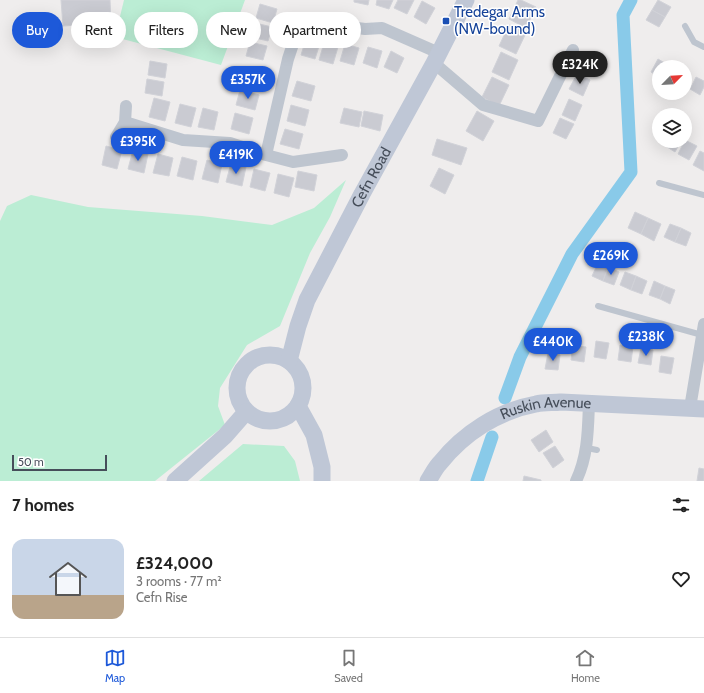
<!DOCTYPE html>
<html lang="en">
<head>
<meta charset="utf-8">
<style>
  :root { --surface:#fff; --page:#f2f2f2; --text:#222; --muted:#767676; --line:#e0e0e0; --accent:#1d59d9 }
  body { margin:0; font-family:Cabin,sans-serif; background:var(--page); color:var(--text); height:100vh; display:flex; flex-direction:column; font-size:15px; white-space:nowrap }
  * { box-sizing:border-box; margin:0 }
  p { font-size:13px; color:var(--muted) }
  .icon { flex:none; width:22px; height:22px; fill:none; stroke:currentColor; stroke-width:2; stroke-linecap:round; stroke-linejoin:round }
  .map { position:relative; height:481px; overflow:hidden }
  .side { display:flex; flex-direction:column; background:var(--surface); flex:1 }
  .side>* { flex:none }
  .hud { position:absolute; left:12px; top:12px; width:400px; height:36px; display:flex; gap:8px }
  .needle { width:26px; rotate:66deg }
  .fabs { position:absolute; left:652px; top:60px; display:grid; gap:8px }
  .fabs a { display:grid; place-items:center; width:40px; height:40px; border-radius:50%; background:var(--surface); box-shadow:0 4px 16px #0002; font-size:20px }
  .scale { position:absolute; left:12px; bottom:10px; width:95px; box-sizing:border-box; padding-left:4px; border:2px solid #464e5a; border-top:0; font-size:11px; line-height:14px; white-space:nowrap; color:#464e5a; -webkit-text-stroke:3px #fff; paint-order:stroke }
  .price { position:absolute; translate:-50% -34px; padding:0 9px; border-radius:14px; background:var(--accent); color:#fff; font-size:13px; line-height:26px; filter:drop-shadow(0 1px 2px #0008) }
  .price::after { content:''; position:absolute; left:50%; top:24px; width:12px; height:9px; margin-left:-6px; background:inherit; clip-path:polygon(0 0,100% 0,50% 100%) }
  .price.selected { background:#222; color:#fff }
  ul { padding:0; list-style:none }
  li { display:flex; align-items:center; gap:12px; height:100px; padding:0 12px }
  li span { display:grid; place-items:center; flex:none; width:112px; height:80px; border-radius:12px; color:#555 }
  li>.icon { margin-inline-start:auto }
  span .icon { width:48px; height:48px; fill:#fffc; stroke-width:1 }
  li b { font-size:17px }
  h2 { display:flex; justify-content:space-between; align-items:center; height:48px; padding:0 12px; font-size:17px }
  .tag { padding:0 14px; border-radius:18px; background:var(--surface); box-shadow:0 4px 16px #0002; font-size:14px; line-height:36px }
  .tag.selected { background:var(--accent); color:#fff }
  .tab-bar { display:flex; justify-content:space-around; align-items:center; height:56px; border-top:1px solid var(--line); background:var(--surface); font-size:11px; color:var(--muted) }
  .tab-bar a { display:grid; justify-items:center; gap:2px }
  .tab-bar .selected { color:var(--accent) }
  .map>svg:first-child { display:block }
</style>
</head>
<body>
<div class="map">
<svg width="704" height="481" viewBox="0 0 704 481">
  <rect width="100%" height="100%" fill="#efeded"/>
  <!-- green -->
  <path fill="#bbedd4" d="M124,0H245L221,65L115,37Z
    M346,180L330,217L310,253L280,326L247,345L220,388L218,406L225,425L155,481H0V221L7,206L31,195L88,207L202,216L272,225L314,208Z
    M243,444L284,446L295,461L300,481H199Z"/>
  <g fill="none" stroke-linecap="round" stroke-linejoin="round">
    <!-- canal -->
    <path stroke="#89cae9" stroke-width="13" d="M505,398L520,357L572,254L631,172L623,15L631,0
      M477,481L492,437"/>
  </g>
  <!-- building -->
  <path fill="#cacbd2" stroke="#d1d2d8" d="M61,0H110L111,23L63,26Z
    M354,0H369L368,5L354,2Z
    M377,0H393L389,9L376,5Z
    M398,0H414L407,14L394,8Z
    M518,0H521L536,7L526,28L509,19Z
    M658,0L671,7L665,17L652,10Z
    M422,1L435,8L426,24L414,17Z
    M260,4L277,9L273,23L256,18Z
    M652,10L665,17L659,27L646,20Z
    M255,23L272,27L268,41L251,37Z
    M509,25L526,33L516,54L499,46Z
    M306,39L320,43L315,59L301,55Z
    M250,42L267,46L263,60L246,56Z
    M324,43L338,47L333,64L319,60Z
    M345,44L359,48L354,65L340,61Z
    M368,47L382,51L377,68L363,63Z
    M391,51L404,58L397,73L384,67Z
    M501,52L518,60L509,80L492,72Z
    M658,59L668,65V67H659V77L651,72Z
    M150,61L167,64L165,78L148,75Z
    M245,67L264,72L260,89L241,83Z
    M577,74L590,80L583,96L569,89Z
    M492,77L509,85L499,106L482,97Z
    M696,77L704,81V87L700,95L690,89Z
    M147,79L164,82L162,96L145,93Z
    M297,81L315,86L311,101L292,96Z
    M240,90L259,95L255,110L236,105Z
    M154,98L170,102L165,121L149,117Z
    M569,99L582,105L575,121L562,115Z
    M180,104L196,108L191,127L175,123Z
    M291,105L309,110L305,126L287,121Z
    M203,108L218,112L214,130L198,127Z
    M344,108L362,112L359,127L340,123Z
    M364,111L383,115L380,131L361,126Z
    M477,111L494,121L483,141L466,131Z
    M235,113L253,118L249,134L231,129Z
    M560,118L574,124L566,139L553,133Z
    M285,129L303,134L299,149L280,144Z
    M437,139L467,148L461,165L432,155Z
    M685,140L697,146L689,160L678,154Z
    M666,141H681L675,152L664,145Z
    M106,146L122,150L117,169L102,165Z
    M133,150L148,154L144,173L128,169Z
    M700,151L704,153V171L693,165Z
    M158,154L173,158L169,176L153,173Z
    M182,157L197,161L193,180L177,176Z
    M207,160L222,164L218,183L202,179Z
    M231,163L246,167L242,186L226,182Z
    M439,168L454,175L445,194L430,186Z
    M254,169L270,173L265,191L250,187Z
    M298,171L317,175L314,191L295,187Z
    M278,174L294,178L289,197L274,193Z
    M635,212L648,218L641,234L628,228Z
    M648,218L661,224L654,241L641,234Z
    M670,224L681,228L675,242L664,237Z
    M681,228L691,233L686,246L675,242Z
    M598,263L608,267L603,281L592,276Z
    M608,267L619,272L614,285L603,281Z
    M625,272L636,276L631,290L620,285Z
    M636,276L647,281L642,294L631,290Z
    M654,281L665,286L660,299L649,295Z
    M665,286L675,290L670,304L660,299Z
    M596,341L609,343L606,359L594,357Z
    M573,345L586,347L584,362L571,360Z
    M620,345L633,347L631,362L618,360Z
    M641,348L653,350L651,365L638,363Z
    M548,353L560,355L558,370L545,369Z
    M661,356L674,358L671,374L659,372Z
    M546,430L553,442L539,452L531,440Z
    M555,446L564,460L553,468L543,453Z
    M699,468L704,469V481H697Z
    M524,476L541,480V481H523Z"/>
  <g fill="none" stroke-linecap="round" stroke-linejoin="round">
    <!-- lane -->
    <path stroke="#bec5cf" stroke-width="6" d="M685,26L694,42L704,47
      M659,183L704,195
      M598,306L702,335
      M587,448L597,450"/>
    <!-- street -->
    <path stroke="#bec5cf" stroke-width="12" d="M434,63L483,105L538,121L573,50
      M125,122L183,140L230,143L266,155L293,162L342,155
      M116,137L125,122L126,106
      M266,155L288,59L298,29L310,22L365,29L382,28L439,53
      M690,408L704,324
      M576,481C588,456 588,430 589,403"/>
    <!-- secondary -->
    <g stroke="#bfc7d6" stroke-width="17">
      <circle cx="270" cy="388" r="33"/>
      <path id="s1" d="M289,361L298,326L307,300L362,194L434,63L466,0"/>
      <path d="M298,406L314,435L322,467V481"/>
      <path d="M175,481L225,436L246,412"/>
      <path id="s2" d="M428,481C432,475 435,468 440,463C464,433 498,411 536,404C544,402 553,403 561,402L704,409"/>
    </g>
  </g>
  <!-- markers -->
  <rect fill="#1a4fb4" stroke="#fff" stroke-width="1.5" x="442" y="17" width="8" height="8" rx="2"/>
  <g text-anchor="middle" stroke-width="3" stroke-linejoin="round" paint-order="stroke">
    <!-- transit labels -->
    <g font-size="15" fill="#164399" stroke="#fff" text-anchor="start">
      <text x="454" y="17">Tredegar Arms<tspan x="454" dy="17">(NW-bound)</tspan></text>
    </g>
    <!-- street labels -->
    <g font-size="15" fill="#464e5a" stroke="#fff">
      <text dy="5" stroke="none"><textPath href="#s1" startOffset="202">Cefn Road</textPath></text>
      <text dy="5" stroke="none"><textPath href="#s2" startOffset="146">Ruskin Avenue</textPath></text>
    </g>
  </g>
</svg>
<div class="fabs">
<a><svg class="needle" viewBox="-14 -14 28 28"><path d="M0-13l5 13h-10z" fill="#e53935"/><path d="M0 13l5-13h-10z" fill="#767676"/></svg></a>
<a><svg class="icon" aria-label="layers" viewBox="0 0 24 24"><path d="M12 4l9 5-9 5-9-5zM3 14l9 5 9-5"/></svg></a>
</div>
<div class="scale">50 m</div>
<b class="price selected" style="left:580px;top:85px">£324K</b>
<b class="price" style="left:248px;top:100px">£357K</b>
<b class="price" style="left:138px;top:162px">£395K</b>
<b class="price" style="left:236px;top:175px">£419K</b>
<b class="price" style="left:611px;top:276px">£269K</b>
<b class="price" style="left:646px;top:357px">£238K</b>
<b class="price" style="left:553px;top:362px">£440K</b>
<div class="hud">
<a class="tag selected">Buy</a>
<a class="tag">Rent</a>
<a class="tag">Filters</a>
<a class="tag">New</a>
<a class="tag">Apartment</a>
</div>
</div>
<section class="side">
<h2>7 homes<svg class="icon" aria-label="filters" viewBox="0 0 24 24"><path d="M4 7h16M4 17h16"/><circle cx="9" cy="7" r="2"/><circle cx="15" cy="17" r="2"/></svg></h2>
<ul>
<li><span style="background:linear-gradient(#c9d6e8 70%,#b9a48a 0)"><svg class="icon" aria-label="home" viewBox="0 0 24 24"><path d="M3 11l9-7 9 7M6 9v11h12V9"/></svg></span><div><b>£324,000</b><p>3 rooms · 77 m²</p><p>Cefn Rise</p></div><svg class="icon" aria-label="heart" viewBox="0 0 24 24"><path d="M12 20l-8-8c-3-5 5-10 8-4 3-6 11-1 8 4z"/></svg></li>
</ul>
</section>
<nav class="tab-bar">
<a class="selected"><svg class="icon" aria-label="map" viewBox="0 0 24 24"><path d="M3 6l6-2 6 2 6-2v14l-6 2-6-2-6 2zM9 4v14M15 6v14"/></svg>Map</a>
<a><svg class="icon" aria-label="saved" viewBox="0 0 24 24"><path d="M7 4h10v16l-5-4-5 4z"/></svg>Saved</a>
<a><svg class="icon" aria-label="home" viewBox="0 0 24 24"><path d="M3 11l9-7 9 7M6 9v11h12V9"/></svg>Home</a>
</nav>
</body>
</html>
